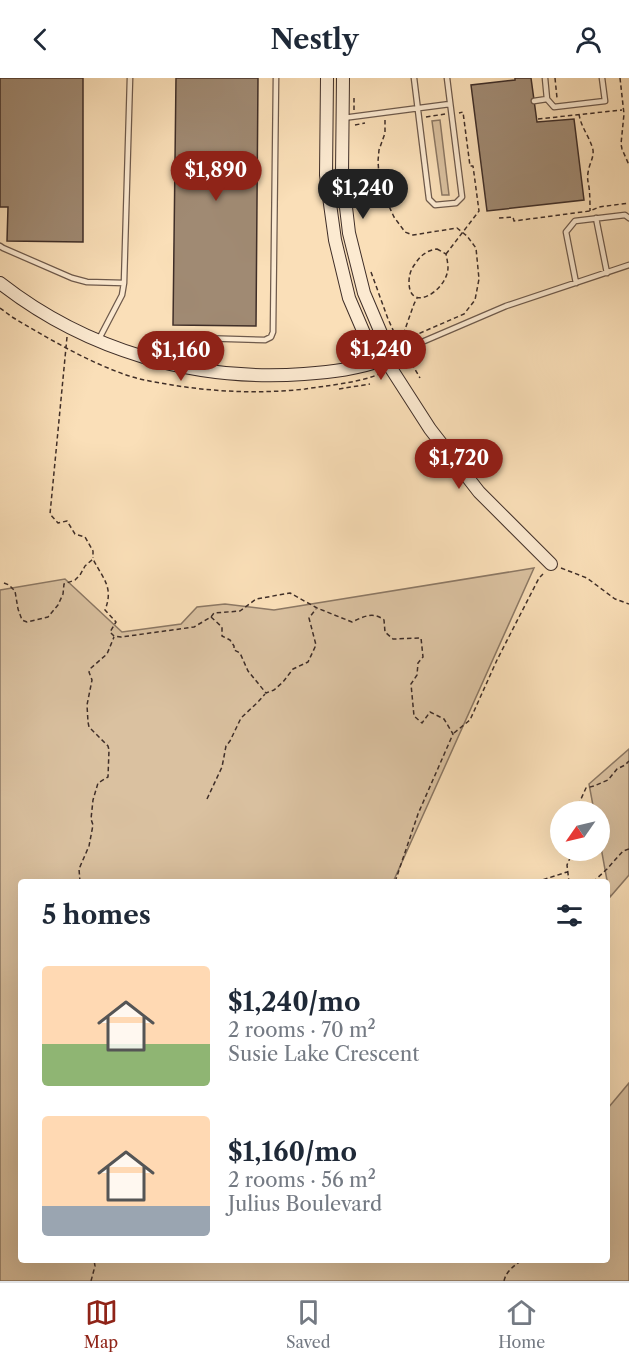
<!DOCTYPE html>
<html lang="en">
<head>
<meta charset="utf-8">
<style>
  :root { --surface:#fff; --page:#f2f2f3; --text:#1f2937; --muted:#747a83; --line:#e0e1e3; --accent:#8f2418 }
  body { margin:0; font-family:"Libre Caslon Text",serif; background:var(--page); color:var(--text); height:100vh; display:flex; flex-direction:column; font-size:22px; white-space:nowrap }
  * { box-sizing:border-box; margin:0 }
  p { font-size:20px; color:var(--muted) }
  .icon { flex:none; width:33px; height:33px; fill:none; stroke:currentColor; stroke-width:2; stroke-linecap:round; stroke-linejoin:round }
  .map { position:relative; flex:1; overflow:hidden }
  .details { position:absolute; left:18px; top:801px; width:592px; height:384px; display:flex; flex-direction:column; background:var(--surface); border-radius:6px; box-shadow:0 6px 24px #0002 }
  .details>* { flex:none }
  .needle { width:39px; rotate:236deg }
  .fabs { position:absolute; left:550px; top:723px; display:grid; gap:12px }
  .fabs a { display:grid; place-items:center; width:60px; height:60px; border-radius:50%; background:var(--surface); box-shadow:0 6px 24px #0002; font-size:30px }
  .price { position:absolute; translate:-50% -51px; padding:0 14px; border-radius:21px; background:var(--accent); color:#fff; font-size:20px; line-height:39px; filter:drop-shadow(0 2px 3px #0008) }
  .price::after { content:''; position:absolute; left:50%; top:36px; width:18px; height:14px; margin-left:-9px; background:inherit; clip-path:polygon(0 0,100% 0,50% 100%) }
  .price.selected { background:#222; color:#fff }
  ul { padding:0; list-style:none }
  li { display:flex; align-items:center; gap:18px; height:150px; padding:0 24px }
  li span { display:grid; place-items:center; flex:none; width:168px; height:120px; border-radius:6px; color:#555 }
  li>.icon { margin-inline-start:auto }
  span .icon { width:72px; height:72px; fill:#fffc; stroke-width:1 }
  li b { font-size:26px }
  h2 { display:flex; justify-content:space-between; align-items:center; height:72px; padding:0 24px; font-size:26px }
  header { display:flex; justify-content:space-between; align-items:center; height:78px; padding:0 24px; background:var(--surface); font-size:27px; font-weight:800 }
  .tabs { display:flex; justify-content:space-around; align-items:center; height:84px; border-top:2px solid var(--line); background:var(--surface); font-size:16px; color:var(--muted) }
  .tabs a { display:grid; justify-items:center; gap:3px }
  .tabs .selected { color:var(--accent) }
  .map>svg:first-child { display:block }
</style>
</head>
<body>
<header><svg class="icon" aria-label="back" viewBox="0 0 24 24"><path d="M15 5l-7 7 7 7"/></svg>Nestly<svg class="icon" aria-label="person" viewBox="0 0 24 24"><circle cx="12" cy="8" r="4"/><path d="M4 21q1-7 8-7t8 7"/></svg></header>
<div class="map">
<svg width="629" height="1203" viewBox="0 0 629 1203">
  <rect width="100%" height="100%" fill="#fadfb8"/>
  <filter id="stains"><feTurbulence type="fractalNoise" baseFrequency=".00333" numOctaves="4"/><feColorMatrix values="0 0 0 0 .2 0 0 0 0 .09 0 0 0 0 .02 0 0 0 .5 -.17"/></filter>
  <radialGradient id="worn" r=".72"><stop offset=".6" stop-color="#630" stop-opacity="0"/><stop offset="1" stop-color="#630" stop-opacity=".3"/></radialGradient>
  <!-- green -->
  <path fill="#dac1a0" stroke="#8c7864" stroke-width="1.5" d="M440,42L449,117H442L432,43Z
    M534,490L393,804H21V1182H608V1030L629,1005V1203H0V512L65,501L122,554L181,546L197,529L225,526L274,532Z
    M629,671V797L610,819L600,764V734L594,733L589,706Z"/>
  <!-- building -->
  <path fill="#a08a73" stroke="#3f2e28" stroke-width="1.5" d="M0,0H83V164L7,163L8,129H0Z
    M176,0H258L256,248L173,247Z
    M515,0H531L537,44L574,41L584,122L487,133L471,7L515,2Z"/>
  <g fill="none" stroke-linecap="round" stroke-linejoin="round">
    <defs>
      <path id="lane" d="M414,0L429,121L435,127L456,125L462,119L447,0
        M545,0L547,21L554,29L605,23L602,0
        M534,23L547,21
        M343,40L450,26
        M596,140L607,195
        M0,168L3,170L72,200L87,204L124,205
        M576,205L566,154L575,143L625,137L629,140
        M99,261L122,217L124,205L130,0
        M387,279L506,228L629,187
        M170,283L183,269L198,260L265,262L271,259L273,254L276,0"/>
      <path id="secondary" d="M327,0L326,97L335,162L349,220L367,262L385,281L430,351L479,414L551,486
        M343,0L342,95L349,155L364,215L381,255L385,281
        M0,205C87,273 195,304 304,296C331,294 359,291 385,281"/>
    </defs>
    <!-- lane casing -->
    <use href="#lane" stroke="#6e5a4c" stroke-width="7"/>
    <!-- secondary casing -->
    <use href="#secondary" stroke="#3f2e28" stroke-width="14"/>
    <!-- path -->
    <path stroke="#3f2e28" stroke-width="1.5" stroke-dasharray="4.5 3" stroke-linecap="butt" d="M555,0L557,20
      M620,0L624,36L621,66L622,71L629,87
      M354,32V19
      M579,36C581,50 590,59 593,72C594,80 589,86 588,95C587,100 588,104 589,109C590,117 590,125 590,133
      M426,39L445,36
      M538,41L622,32
      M385,42V55L379,72L378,83L379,98L381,111L394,139L405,154L413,157L457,150L467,158L476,170L479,201L475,222L464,236L411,259L403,257
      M355,47L365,45
      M499,140L513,139L514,143L590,133L599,129L629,125
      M437,171L446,176C447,181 448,186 448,190C447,213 409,236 409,204C409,197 411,191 415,186C420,178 427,172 437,171Z
      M446,176L479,133L473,88H470L463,34L459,35
      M371,194L388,241L399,265
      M0,230L12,239C46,259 81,280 118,294C135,301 154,304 172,307C216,314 260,316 305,311C324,308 365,304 381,295
      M67,259L50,436L58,445L67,443L75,456L85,459L93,473V480
      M398,261L403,257L414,226L417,220
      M408,279L420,300
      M401,284L408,280
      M339,311L370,306
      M561,490L587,500L615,521L629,526
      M4,505L9,507L15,513L18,531L22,542L27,544L48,539L58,527L63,516L64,506L75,502L80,497L85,488L93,481C103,501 114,509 105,532L116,544L110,554L114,558L121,559L194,549L211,539L214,535L240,533L256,521L290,515L317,530L352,544C363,539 373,533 384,542L385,554L393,561L421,560L423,579L418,585L417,597L411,606L414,638L422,645L430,634L444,641L453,656L418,736L395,804
      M211,539L222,549V558L230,562L234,568V572L240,575L248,593L266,615L274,612L283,604L293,591L308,584L316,567L309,540L316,531
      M454,655L470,642L497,582L539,500L543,496
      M207,721L222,689L226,668L230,663L241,640L258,624L265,616
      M575,734L586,710L594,708L608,702L617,691L625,687L629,683
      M561,746L556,751L561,764
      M566,772L570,780L567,787L569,804
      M80,804L79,791L89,768L93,747L91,741L93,722L98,705L108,699L109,672L108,668L89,649L88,644L87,627L92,602L89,594L91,590L107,576L114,559
      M536,804L567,794
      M593,804L607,791L623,773L629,771
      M91,1203L95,1188L94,1182
      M504,1203C506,1193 514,1188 522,1182"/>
    <!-- lane -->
    <use href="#lane" stroke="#fcead1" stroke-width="4.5"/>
    <!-- secondary -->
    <use href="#secondary" stroke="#fcead1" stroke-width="12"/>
  </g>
  <rect width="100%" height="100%" filter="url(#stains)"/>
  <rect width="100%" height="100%" fill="url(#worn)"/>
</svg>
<div class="fabs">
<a><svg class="needle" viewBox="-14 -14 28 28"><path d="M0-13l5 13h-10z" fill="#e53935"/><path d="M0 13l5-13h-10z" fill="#747a83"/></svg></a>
</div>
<b class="price" style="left:216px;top:124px">$1,890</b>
<b class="price selected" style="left:363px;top:142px">$1,240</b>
<b class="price" style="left:381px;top:303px">$1,240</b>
<b class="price" style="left:181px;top:304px">$1,160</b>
<b class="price" style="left:459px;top:412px">$1,720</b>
<section class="details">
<h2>5 homes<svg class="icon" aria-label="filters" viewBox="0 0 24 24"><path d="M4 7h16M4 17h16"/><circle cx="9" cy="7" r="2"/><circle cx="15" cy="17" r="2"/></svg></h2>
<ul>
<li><span style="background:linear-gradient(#ffd9b3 65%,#8fb573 0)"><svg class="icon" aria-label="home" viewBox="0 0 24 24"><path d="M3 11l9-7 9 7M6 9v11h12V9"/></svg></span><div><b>$1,240/mo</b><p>2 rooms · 70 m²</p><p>Susie Lake Crescent</p></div></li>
<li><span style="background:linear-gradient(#ffd9b3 75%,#9aa5b1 0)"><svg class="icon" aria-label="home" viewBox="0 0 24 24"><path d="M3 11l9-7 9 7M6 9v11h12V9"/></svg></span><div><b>$1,160/mo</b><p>2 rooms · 56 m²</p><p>Julius Boulevard</p></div></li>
</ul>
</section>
</div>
<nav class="tabs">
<a class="selected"><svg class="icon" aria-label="map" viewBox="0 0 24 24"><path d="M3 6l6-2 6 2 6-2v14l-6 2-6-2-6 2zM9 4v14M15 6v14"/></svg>Map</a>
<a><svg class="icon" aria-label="saved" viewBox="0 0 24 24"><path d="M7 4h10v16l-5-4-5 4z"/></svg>Saved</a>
<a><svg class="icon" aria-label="home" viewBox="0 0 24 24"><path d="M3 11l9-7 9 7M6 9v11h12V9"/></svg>Home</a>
</nav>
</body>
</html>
